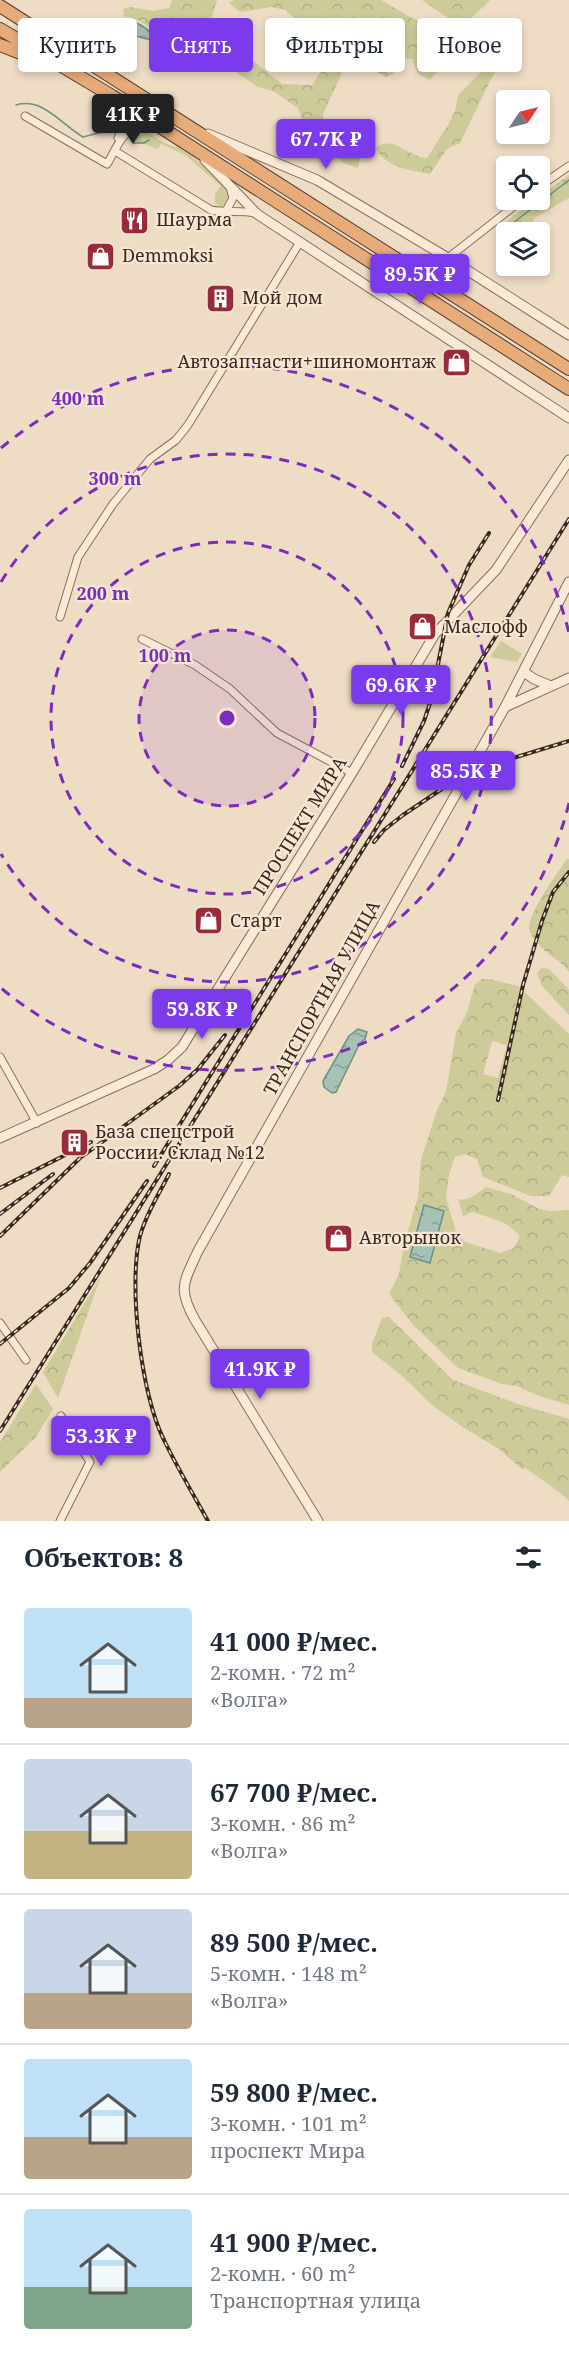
<!DOCTYPE html>
<html lang="ru">
<head>
<meta charset="utf-8">
<style>
  :root { --surface:#fff; --page:#f2f2f3; --text:#1f2937; --muted:#747a83; --line:#e0e1e3; --accent:#7c3aed }
  body { margin:0; font-family:"Noto Serif",serif; background:var(--page); color:var(--text); height:100vh; display:flex; flex-direction:column; font-size:22px; white-space:nowrap }
  * { box-sizing:border-box; margin:0 }
  p { font-size:20px; color:var(--muted) }
  .icon { flex:none; width:33px; height:33px; fill:none; stroke:currentColor; stroke-width:2; stroke-linecap:round; stroke-linejoin:round }
  .map { position:relative; height:1521px; overflow:hidden }
  .drawer { display:flex; flex-direction:column; background:var(--surface); flex:1 }
  .drawer>* { flex:none }
  .hud { position:absolute; left:18px; top:18px; width:534px; height:54px; display:flex; gap:12px }
  .needle { width:39px; rotate:55deg }
  .tools { position:absolute; left:496px; top:90px; display:grid; gap:12px }
  .tools a { display:grid; place-items:center; width:54px; height:54px; border-radius:6px; background:var(--surface); box-shadow:0 3px 9px #0003; font-size:30px }
  .price { position:absolute; translate:-50% -51px; padding:0 14px; border-radius:6px; background:var(--accent); color:#fff; font-size:20px; line-height:39px; filter:drop-shadow(0 2px 3px #0008) }
  .price::after { content:''; position:absolute; left:50%; top:36px; width:18px; height:14px; margin-left:-9px; background:inherit; clip-path:polygon(0 0,100% 0,50% 100%) }
  .price.active { background:#222; color:#fff }
  ul { padding:0; list-style:none }
  li { display:flex; align-items:center; gap:18px; height:150px; padding:0 24px }
  li+li { border-top:2px solid var(--line) }
  li span { display:grid; place-items:center; flex:none; width:168px; height:120px; border-radius:6px; color:#555 }
  li>.icon { margin-inline-start:auto }
  span .icon { width:72px; height:72px; fill:#fffc; stroke-width:1 }
  li b { font-size:26px }
  h2 { display:flex; justify-content:space-between; align-items:center; height:72px; padding:0 24px; font-size:26px }
  .tag { padding:0 21px; border-radius:6px; background:var(--surface); box-shadow:0 3px 9px #0003; font-size:21px; line-height:54px }
  .tag.active { background:var(--accent); color:#fff }
  .map>svg:first-child { display:block }
</style>
</head>
<body>
<div class="map">
<svg width="569" height="1521" viewBox="0 0 569 1521">
  <defs>
    <pattern id="forest-crowns" width="20" height="18" patternUnits="userSpaceOnUse" patternTransform="scale(1.5)"><rect width="20" height="18" fill="#cccb99"/><path d="M2 6a3 3 0 1 1 6 0M12 15a3 3 0 1 1 6 0" fill="none" stroke="#b0ae83"/></pattern>
    <pattern id="water-ripples" width="26" height="14" patternUnits="userSpaceOnUse" patternTransform="scale(1.5)"><rect width="26" height="14" fill="#a6c1b6"/><path d="M2 4q2-2 4 0t4 0M15 11q2-2 4 0t4 0" fill="none" stroke="#889d93"/></pattern>
  </defs>
  <rect width="100%" height="100%" fill="#eedcc5"/>
  <!-- green -->
  <path fill="#cccb99" d="M135,130C150,130 162,145 178,147C190,156 251,192 221,207L215,203V194L221,186L185,155L161,144L158,149L133,140L131,133Z
    M501,641L522,654L517,662L490,657Z"/>
  <!-- forest -->
  <path fill="url(#forest-crowns)" fill-rule="evenodd" d="M172,0H217L212,16L190,48L182,46L190,33L172,20L152,28L138,20L124,16L123,9L130,7L153,11L169,8Z
    M234,0H381L431,29L457,48L430,80L418,74L412,59H397L393,74L385,77L372,69L363,56L359,42L349,35L346,29L342,58L285,10L271,7L240,12L229,3Z
    M422,0H490L466,23L451,20Z
    M483,23H508L515,25L518,32L512,42V49L492,77L460,143L447,149L430,174C412,171 384,167 376,148C392,134 408,157 427,158L448,125L455,111L458,95L484,69V54L476,43L475,35Z
    M219,45L247,56L282,84L312,85L321,72L334,66L342,73L323,114L324,128L350,143L361,154L358,168L344,163L303,137V122L298,108L273,91L258,87L206,52Z
    M569,175V198L535,218L525,232H516L502,224L535,200H540V196Z
    M569,859V972C562,961 550,957 541,947C536,942 529,934 529,927C532,907 555,877 566,860Z
    M542,968L549,969L569,990V1015L542,986L537,973Z
    M482,979H489L518,986L569,1034V1177L562,1175L549,1196H531L483,1177L477,1159L465,1154L455,1157L449,1174L446,1198L456,1232L465,1242L500,1253L514,1248L520,1237C510,1221 489,1218 472,1212L463,1216L458,1199C469,1202 477,1193 486,1187L511,1194L539,1209L550,1211L569,1210V1405L539,1396L517,1386L502,1384L458,1368L414,1326L389,1294L399,1274L404,1244L418,1197L421,1160L437,1110L446,1092L456,1033L467,1012L475,984ZM492,1041L507,1045L498,1078L483,1074Z
    M101,1276L58,1398L43,1372Z
    M389,1317L453,1380L518,1404L569,1419V1501C556,1488 540,1479 525,1468L523,1470L499,1449L464,1428L432,1405L402,1376L372,1352V1344L382,1318Z
    M36,1384L53,1409L35,1438L0,1472V1442Z"/>
  <!-- water -->
  <path fill="url(#water-ripples)" stroke="#6d9082" stroke-width="1.5" d="M119,19C134,19 149,28 156,40C141,39 126,34 116,22Z
    M358,1029L367,1032L365,1039L360,1043L336,1092L332,1093L324,1087L323,1081L349,1036Z
    M424,1205L444,1211L430,1263L410,1257Z"/>
  <g fill="none" stroke-linecap="round" stroke-linejoin="round">
    <!-- stream -->
    <path stroke="#6d9082" stroke-width="1.5" d="M16,105C43,97 62,125 83,137L106,131
      M134,143H144L149,140
      M509,226L569,180"/>
    <defs>
      <path id="minor" d="M113,99C120,112 126,124 118,138
        M25,116L107,164C114,153 123,129 138,127C144,125 152,127 158,127
        M115,151L211,210C226,213 240,210 255,213
        M540,186L569,166
        M225,213L233,198L230,187
        M448,258L522,200
        M60,617L78,557L113,504L150,459L176,440L188,425L300,242
        M142,639L195,665L230,689L277,733L352,773
        M0,1057L37,1123
        M0,1323L26,1360
        M60,1521L90,1462L61,1416"/>
      <path id="tertiary" d="M208,134L317,180L448,258L569,335
        M205,160L257,214L569,418
        M524,672L534,679L551,686
        M505,707L569,678
        M0,1138L154,1069L168,1060L182,1047L352,773L435,634L496,570L569,460
        M318,1521L195,1320C177,1288 184,1282 198,1251L505,707L569,582"/>
      <path id="trunk" d="M0,6L569,369
        M0,29L112,96L569,389
        M0,45L46,63"/>
    </defs>
    <!-- minor casing -->
    <use href="#minor" stroke="#896d5b" stroke-width="9"/>
    <!-- tertiary casing -->
    <use href="#tertiary" stroke="#896d5b" stroke-width="11"/>
    <!-- trunk casing -->
    <use href="#trunk" stroke="#573c2f" stroke-width="14"/>
    <!-- minor -->
    <use href="#minor" stroke="#f9ead8" stroke-width="7"/>
    <!-- tertiary -->
    <use href="#tertiary" stroke="#f9ead8" stroke-width="9"/>
    <!-- trunk -->
    <use href="#trunk" stroke="#e7ac7a" stroke-width="12"/>
    <defs>
      <path id="rail" d="M402,766L424,721L431,700L448,613L469,565L489,533
        M374,842L384,830L403,815L467,772L569,741
        M498,1100L523,985L542,921L553,892L569,872
        M154,1166L394,779
        M169,1174C159,1194 146,1214 140,1236C128,1285 141,1395 164,1440C177,1467 193,1494 208,1521
        M0,1188L91,1142
        M0,1214L53,1174
        M0,1236L80,1158L179,1086L198,1069L225,1035
        M0,1344L69,1288L90,1263L147,1181
        M0,1431L569,519"/>
    </defs>
    <!-- rail casing -->
    <use href="#rail" stroke="#39281f" stroke-width="4"/>
    <!-- rail -->
    <use href="#rail" stroke="#f5e7d4" stroke-width="1.5" stroke-dasharray="4.5" stroke-linecap="butt"/>
  </g>
  <!-- distance rings -->
  <circle cx="227" cy="718" r="88" fill="#7b2cbf" fill-opacity=".12"/>
  <g fill="none" stroke="#7b2cbf" stroke-width="3" stroke-dasharray="10 8">
    <circle cx="227" cy="718" r="88"/>
    <circle cx="227" cy="718" r="176"/>
    <path d="M1 582A264 264 0 1 1 1 854"/>
    <path d="M569 803A352 352 0 0 1 1 988M1 448A352 352 0 0 1 569 633"/>
  </g>
  <!-- icons -->
  <defs>
    <symbol id="restaurant-square" viewBox="-11 -11 22 22"><rect x="-9" y="-9" width="18" height="18" rx="4" fill="#982b3c" stroke="#f5e7d4"/><path d="M-5-6h1v4h1v-4h1v4h1v-4h1v5L-1.5 .5V6h-2V.5L-5-1ZM5-6V6H3V1.5H1.5Q1.5-4 5-6Z" fill="#fff"/></symbol>
    <symbol id="shop-square" viewBox="-11 -11 22 22"><rect x="-9" y="-9" width="18" height="18" rx="4" fill="#982b3c" stroke="#f5e7d4"/><path d="M-5-2.5h2.3a2.7 3.5 0 0 1 5.4 0H5L5.5 6h-11ZM-1.5-2.5h3a1.5 2.3 0 0 0-3 0Z" fill="#fff"/></symbol>
    <symbol id="building-square" viewBox="-11 -11 22 22"><rect x="-9" y="-9" width="18" height="18" rx="4" fill="#982b3c" stroke="#f5e7d4"/><path d="M-4-6H4V6H1V3H-1V6H-4ZM-2.5-4.3h1.7v1.8h-1.7ZM.8-4.3h1.7v1.8H.8ZM-2.5-1h1.7V.8h-1.7ZM.8-1h1.7V.8H.8Z" fill="#fff"/></symbol>
  </defs>
  <g fill-rule="evenodd">
    <use href="#restaurant-square" x="118" y="204" width="33" height="33"/>
    <use href="#shop-square" x="84" y="240" width="33" height="33"/>
    <use href="#building-square" x="204" y="282" width="33" height="33"/>
    <use href="#shop-square" x="440" y="346" width="33" height="33"/>
    <use href="#shop-square" x="406" y="610" width="33" height="33"/>
    <use href="#shop-square" x="192" y="904" width="33" height="33"/>
    <use href="#building-square" x="58" y="1126" width="33" height="33"/>
    <use href="#shop-square" x="322" y="1222" width="33" height="33"/>
  </g>
  <g text-anchor="middle" stroke-width="4.5" stroke-linejoin="round" paint-order="stroke">
    <!-- poi labels -->
    <g font-size="18" fill="#39281f" stroke="#f5e7d4" text-anchor="start">
      <text x="156" y="226">Шаурма</text>
      <text x="122" y="262">Demmoksi</text>
      <text x="242" y="304">Мой дом</text>
      <text x="436" y="368" text-anchor="end">Автозапчасти+шиномонтаж</text>
      <text x="444" y="633">Маслофф</text>
      <text x="230" y="927">Старт</text>
      <text x="95" y="1138">База спецстрой<tspan x="95" dy="21">России. Склад №12</tspan></text>
      <text x="359" y="1244">Авторынок</text>
    </g>
    <!-- street labels -->
    <g font-size="18" fill="#39281f" stroke="#f5e7d4">
      <text transform="translate(300 826) rotate(-58)" y="6">ПРОСПЕКТ МИРА</text>
      <text transform="translate(322 998) rotate(-61)" y="6">ТРАНСПОРТНАЯ УЛИЦА</text>
    </g>
  </g>
  <circle cx="227" cy="718" r="9" fill="#7b2cbf" stroke="#f5e7d4" stroke-width="3"/>
  <g font-size="18" text-anchor="middle" font-weight="bold" fill="#7b2cbf" stroke="#f5e7d4" stroke-width="4.5" stroke-linejoin="round" paint-order="stroke">
    <text x="78" y="405">400 m</text>
    <text x="115" y="485">300 m</text>
    <text x="103" y="600">200 m</text>
    <text x="165" y="662">100 m</text>
  </g>
</svg>
<div class="tools">
<a><svg class="needle" viewBox="-14 -14 28 28"><path d="M0-13l5 13h-10z" fill="#e53935"/><path d="M0 13l5-13h-10z" fill="#747a83"/></svg></a>
<a><svg class="icon" aria-label="locate" viewBox="0 0 24 24"><circle cx="12" cy="12" r="6"/><path d="M12 2v4M12 18v4M2 12h4M18 12h4"/></svg></a>
<a><svg class="icon" aria-label="layers" viewBox="0 0 24 24"><path d="M12 4l9 5-9 5-9-5zM3 14l9 5 9-5"/></svg></a>
</div>
<b class="price active" style="left:133px;top:145px">41K ₽</b>
<b class="price" style="left:326px;top:170px">67.7K ₽</b>
<b class="price" style="left:420px;top:305px">89.5K ₽</b>
<b class="price" style="left:401px;top:716px">69.6K ₽</b>
<b class="price" style="left:466px;top:802px">85.5K ₽</b>
<b class="price" style="left:202px;top:1040px">59.8K ₽</b>
<b class="price" style="left:260px;top:1400px">41.9K ₽</b>
<b class="price" style="left:101px;top:1467px">53.3K ₽</b>
<div class="hud">
<a class="tag">Купить</a>
<a class="tag active">Снять</a>
<a class="tag">Фильтры</a>
<a class="tag">Новое</a>
</div>
</div>
<section class="drawer">
<h2>Объектов: 8<svg class="icon" aria-label="filters" viewBox="0 0 24 24"><path d="M4 7h16M4 17h16"/><circle cx="9" cy="7" r="2"/><circle cx="15" cy="17" r="2"/></svg></h2>
<ul>
<li><span style="background:linear-gradient(#bfe0f5 75%,#b9a48a 0)"><svg class="icon" aria-label="home" viewBox="0 0 24 24"><path d="M3 11l9-7 9 7M6 9v11h12V9"/></svg></span><div><b>41 000 ₽/мес.</b><p>2-комн. · 72 m²</p><p>«Волга»</p></div></li>
<li><span style="background:linear-gradient(#c9d6e8 60%,#c2b280 0)"><svg class="icon" aria-label="home" viewBox="0 0 24 24"><path d="M3 11l9-7 9 7M6 9v11h12V9"/></svg></span><div><b>67 700 ₽/мес.</b><p>3-комн. · 86 m²</p><p>«Волга»</p></div></li>
<li><span style="background:linear-gradient(#c9d6e8 70%,#b9a48a 0)"><svg class="icon" aria-label="home" viewBox="0 0 24 24"><path d="M3 11l9-7 9 7M6 9v11h12V9"/></svg></span><div><b>89 500 ₽/мес.</b><p>5-комн. · 148 m²</p><p>«Волга»</p></div></li>
<li><span style="background:linear-gradient(#bfe0f5 65%,#b9a48a 0)"><svg class="icon" aria-label="home" viewBox="0 0 24 24"><path d="M3 11l9-7 9 7M6 9v11h12V9"/></svg></span><div><b>59 800 ₽/мес.</b><p>3-комн. · 101 m²</p><p>проспект Мира</p></div></li>
<li><span style="background:linear-gradient(#bfe0f5 65%,#7fa58c 0)"><svg class="icon" aria-label="home" viewBox="0 0 24 24"><path d="M3 11l9-7 9 7M6 9v11h12V9"/></svg></span><div><b>41 900 ₽/мес.</b><p>2-комн. · 60 m²</p><p>Транспортная улица</p></div></li>
</ul>
</section>
</body>
</html>
